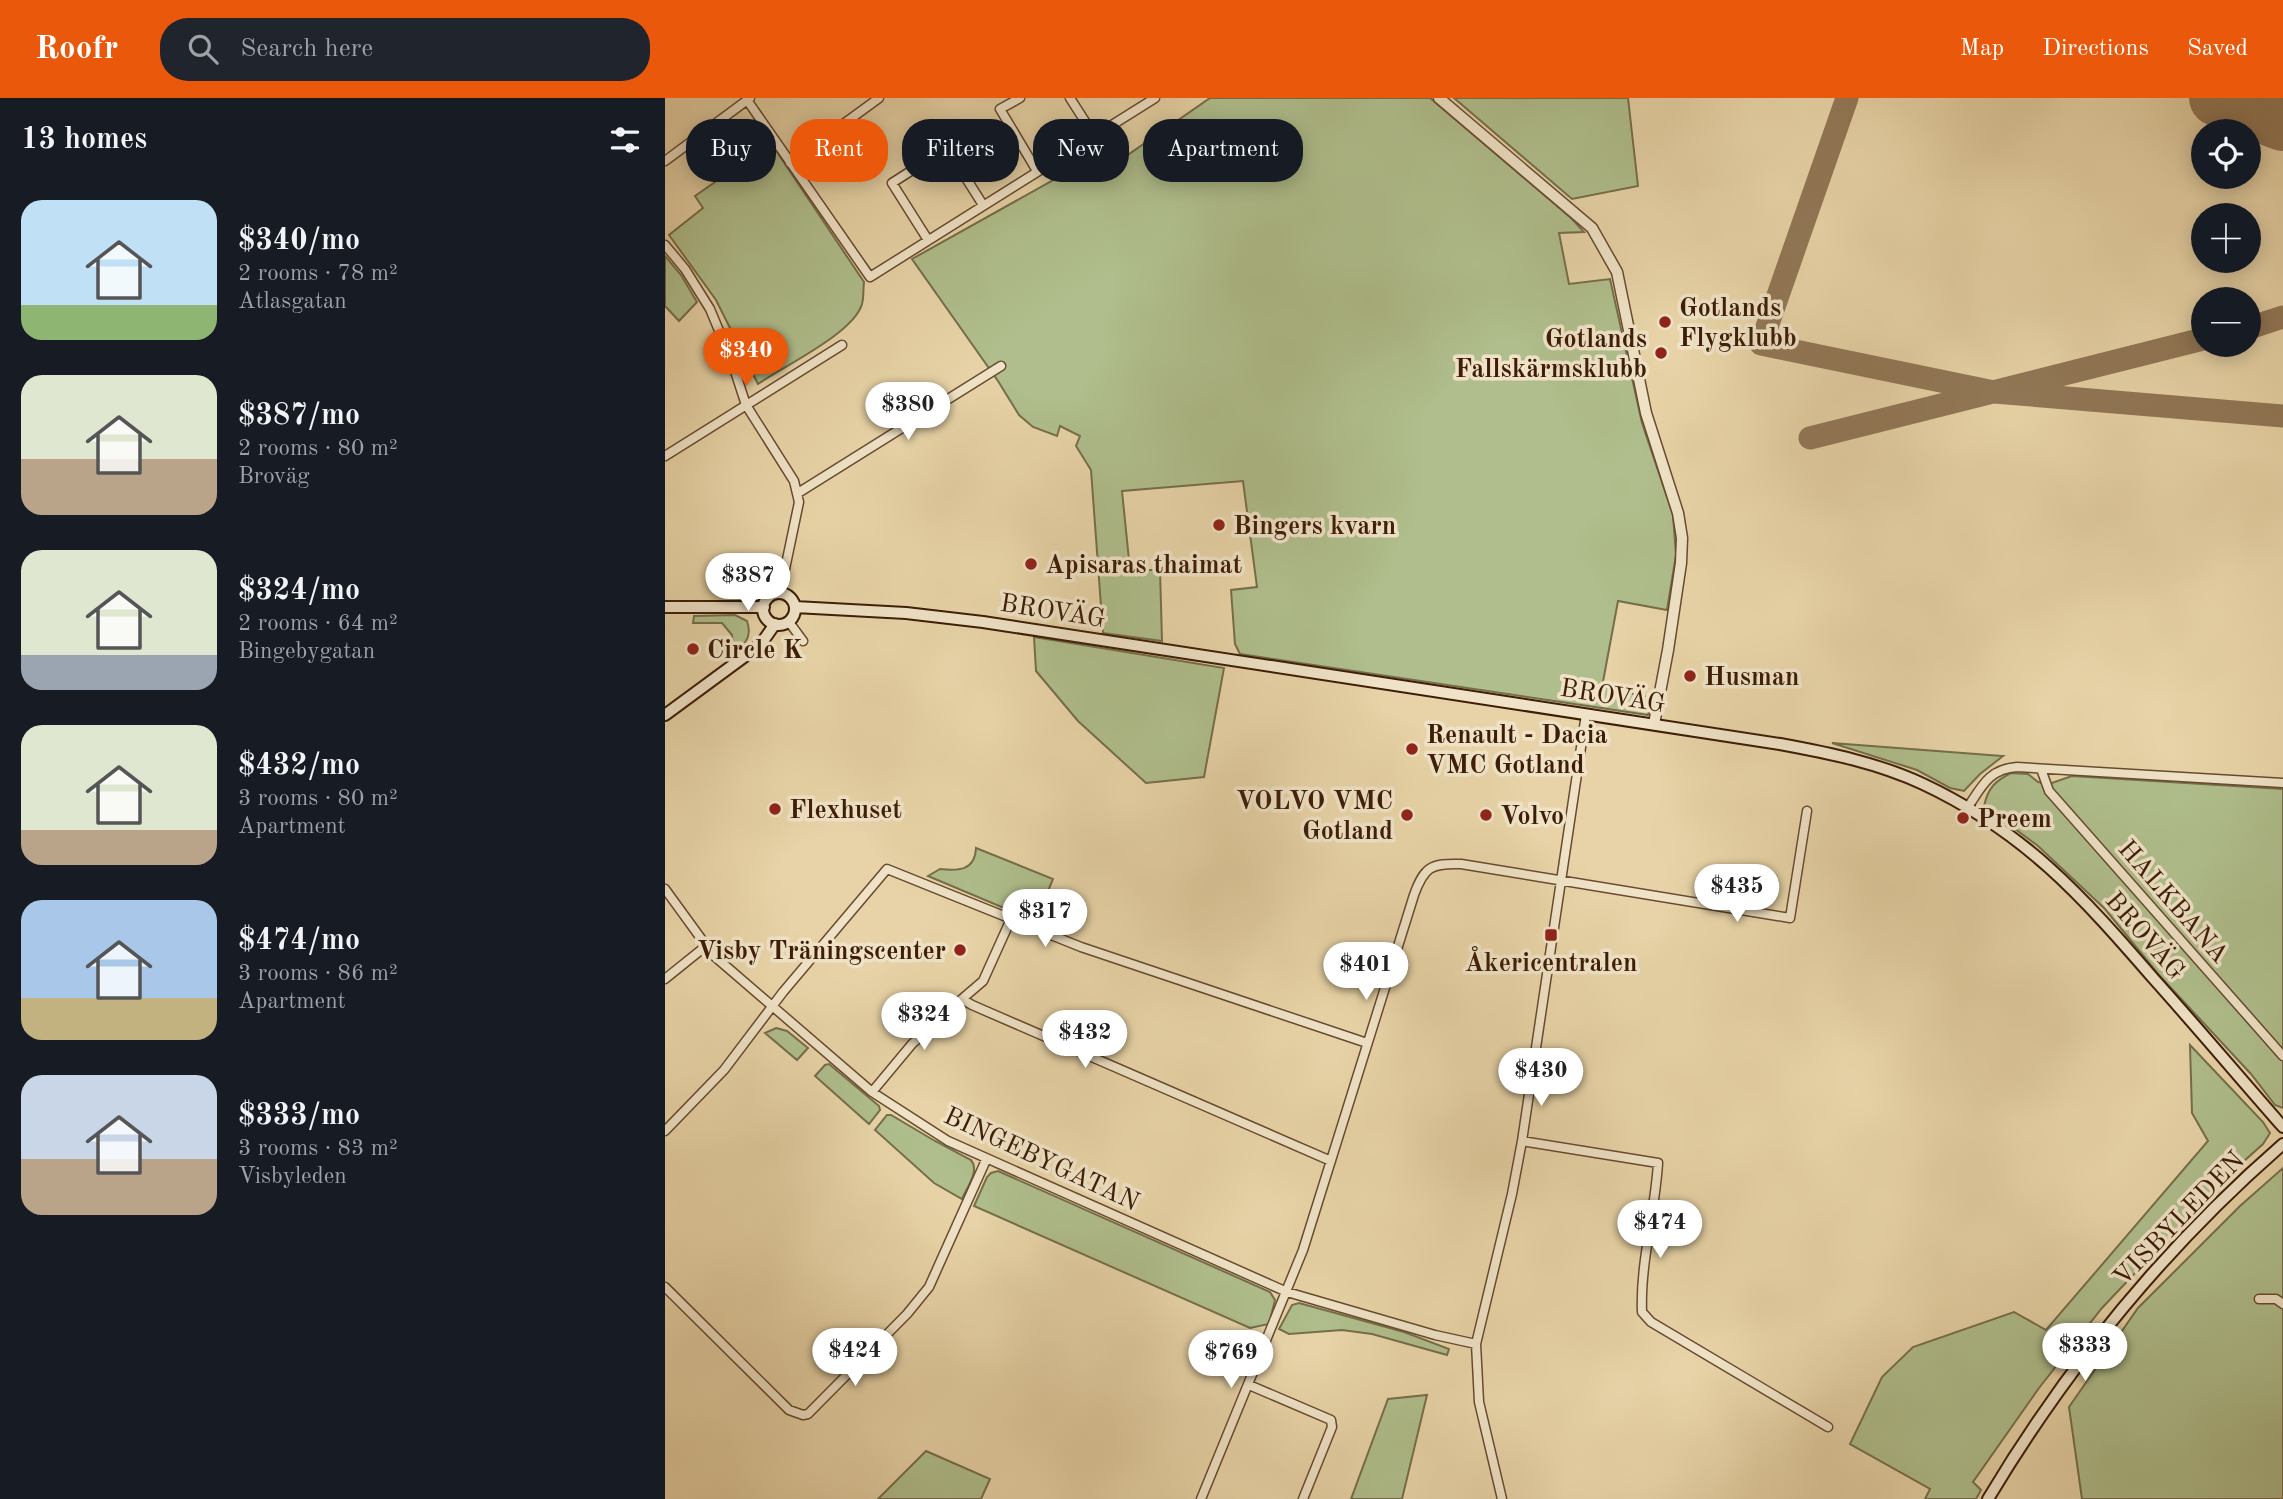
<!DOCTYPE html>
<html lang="en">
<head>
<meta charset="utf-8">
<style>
  :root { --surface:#171b24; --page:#20242c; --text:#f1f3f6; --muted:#9ea1a6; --accent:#ea580c }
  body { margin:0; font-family:"Old Standard TT",serif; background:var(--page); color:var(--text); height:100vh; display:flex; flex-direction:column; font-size:26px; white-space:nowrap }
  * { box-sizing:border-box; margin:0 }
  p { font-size:23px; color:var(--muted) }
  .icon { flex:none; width:38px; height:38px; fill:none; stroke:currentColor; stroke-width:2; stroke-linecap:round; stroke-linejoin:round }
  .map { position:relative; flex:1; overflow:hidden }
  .drawer { display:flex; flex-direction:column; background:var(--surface); width:665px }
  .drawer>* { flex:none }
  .top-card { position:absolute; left:21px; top:21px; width:665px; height:63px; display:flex; gap:14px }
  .tools { position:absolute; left:1526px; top:21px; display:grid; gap:14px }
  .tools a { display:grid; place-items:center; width:70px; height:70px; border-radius:50%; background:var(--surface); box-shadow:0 4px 18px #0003; font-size:35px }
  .price { position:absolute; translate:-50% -60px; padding:0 16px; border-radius:24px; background:#fff; color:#222; font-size:23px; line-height:46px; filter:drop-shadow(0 2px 4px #0008) }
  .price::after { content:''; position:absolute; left:50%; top:42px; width:21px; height:16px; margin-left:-10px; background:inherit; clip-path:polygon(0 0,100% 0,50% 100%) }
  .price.on { background:var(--accent); color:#fff }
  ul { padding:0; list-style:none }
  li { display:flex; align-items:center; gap:21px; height:175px; padding:0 21px }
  li span { display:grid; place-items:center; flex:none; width:196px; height:140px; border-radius:21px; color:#555 }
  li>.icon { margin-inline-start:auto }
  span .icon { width:84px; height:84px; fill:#fffc; stroke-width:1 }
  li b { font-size:30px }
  h2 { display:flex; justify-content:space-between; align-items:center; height:84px; padding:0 21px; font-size:30px }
  .chip { padding:0 24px; border-radius:28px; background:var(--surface); box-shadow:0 4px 18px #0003; font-size:24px; line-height:63px }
  .chip.on { background:var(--accent); color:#fff }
  header { display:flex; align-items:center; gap:42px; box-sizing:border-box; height:98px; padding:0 35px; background:var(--accent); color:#fff }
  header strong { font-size:33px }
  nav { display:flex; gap:38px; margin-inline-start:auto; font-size:24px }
  .search { width:490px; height:63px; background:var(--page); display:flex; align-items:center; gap:18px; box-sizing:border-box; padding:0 24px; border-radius:28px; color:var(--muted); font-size:26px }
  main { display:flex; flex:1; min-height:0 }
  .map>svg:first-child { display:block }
</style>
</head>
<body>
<header>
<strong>Roofr</strong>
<div class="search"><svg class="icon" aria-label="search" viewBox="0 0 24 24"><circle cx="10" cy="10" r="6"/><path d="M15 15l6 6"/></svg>Search here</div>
<nav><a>Map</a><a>Directions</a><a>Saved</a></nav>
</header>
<main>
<section class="drawer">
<h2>13 homes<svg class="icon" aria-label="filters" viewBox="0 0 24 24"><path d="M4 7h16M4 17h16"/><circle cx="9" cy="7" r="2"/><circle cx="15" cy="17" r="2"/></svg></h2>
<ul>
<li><span style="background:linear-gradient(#bfe0f5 75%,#8fb573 0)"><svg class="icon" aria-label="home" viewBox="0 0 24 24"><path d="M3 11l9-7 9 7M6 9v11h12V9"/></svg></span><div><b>$340/mo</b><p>2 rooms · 78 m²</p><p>Atlasgatan</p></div></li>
<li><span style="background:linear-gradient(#dfe7d0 60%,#b9a48a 0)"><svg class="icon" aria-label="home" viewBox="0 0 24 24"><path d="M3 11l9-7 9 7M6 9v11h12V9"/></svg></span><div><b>$387/mo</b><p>2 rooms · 80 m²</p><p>Broväg</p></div></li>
<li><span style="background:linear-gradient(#dfe7d0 75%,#9aa5b1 0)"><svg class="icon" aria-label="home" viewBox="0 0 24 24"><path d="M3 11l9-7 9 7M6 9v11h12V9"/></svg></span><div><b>$324/mo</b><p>2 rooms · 64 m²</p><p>Bingebygatan</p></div></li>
<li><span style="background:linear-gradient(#dfe7d0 75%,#b9a48a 0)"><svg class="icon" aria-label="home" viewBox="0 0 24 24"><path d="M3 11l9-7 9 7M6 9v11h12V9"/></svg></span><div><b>$432/mo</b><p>3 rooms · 80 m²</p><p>Apartment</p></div></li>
<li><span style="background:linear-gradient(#a9c7e8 70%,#c2b280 0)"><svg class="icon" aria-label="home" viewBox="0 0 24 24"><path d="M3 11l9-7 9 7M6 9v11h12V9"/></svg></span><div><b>$474/mo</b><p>3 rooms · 86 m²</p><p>Apartment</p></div></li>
<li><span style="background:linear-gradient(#c9d6e8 60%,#b9a48a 0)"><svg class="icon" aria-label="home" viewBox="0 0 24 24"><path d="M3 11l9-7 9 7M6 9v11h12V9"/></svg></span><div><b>$333/mo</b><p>3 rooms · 83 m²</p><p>Visbyleden</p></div></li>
</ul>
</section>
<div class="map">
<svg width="1618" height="1401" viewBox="0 0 1618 1401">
  <rect width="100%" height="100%" fill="#e7d3a7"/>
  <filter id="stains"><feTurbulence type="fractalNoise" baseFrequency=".00286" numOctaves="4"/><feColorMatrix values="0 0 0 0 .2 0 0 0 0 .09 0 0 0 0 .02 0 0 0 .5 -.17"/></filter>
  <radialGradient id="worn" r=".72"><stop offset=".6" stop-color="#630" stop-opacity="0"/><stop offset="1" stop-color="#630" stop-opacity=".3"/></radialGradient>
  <!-- green -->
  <path fill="#afbe8c" stroke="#766e4a" stroke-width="2" d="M545,0H765L906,120L919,134L894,135L904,186L945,181L977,325L1008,417L1011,457L1002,512L953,503L937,589L987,600L983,617L575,556L570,546L566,492L592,489L578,383L457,393L465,472H495L497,543L438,535L426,372L411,348L415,338L395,328L392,338L368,329L354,317L333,283L247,161L442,52L451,65Z
    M789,0H963L973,88L907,101Z
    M106,45L199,184C198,191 199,199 197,206C189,235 119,268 93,286L51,202L4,137L38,110L30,98Z
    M0,158L16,177L32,204L14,223L0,208Z
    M70,517L82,523C89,543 75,550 61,561L60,558L68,547L67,537L57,525H28L29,518Z
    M369,539L559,570L539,679L481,685L413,623L371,573Z
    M1167,645L1337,658H1338L1315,676L1299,693L1285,690L1252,672Z
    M1346,675L1363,676L1373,684L1384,686L1407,678L1618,691V1010L1610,1007L1586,976L1494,877L1440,811L1373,748L1319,708C1323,690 1330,683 1346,675Z
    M311,750L388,781L373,817L365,821L263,778L275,771C293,773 310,773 311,750Z
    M111,930L122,933L143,950L132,962L100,935Z
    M1525,947L1598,1024L1605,1035L1598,1046L1559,1081L1437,1210L1374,1290L1308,1384L1316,1392L1311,1401H1260L1265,1391L1185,1346L1217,1279L1248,1249L1349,1214L1381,1232L1543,1043L1527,1015Z
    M164,966L214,1008L215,1012L204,1026L150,978L160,967Z
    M222,1017H226L270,1043L306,1062C315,1073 302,1089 297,1101L269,1085L210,1032Z
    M1618,1070V1401H1417L1404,1309L1473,1210L1575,1108Z
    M333,1073L605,1194L610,1202L604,1226L585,1230L309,1108L322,1079L326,1075Z
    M634,1205L739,1234L784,1251L782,1257L707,1236L677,1232L624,1236L614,1231L627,1207Z
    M762,1297L737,1401H686L723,1301Z
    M261,1353L325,1381L316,1401H213Z"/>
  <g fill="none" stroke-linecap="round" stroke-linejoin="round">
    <!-- taxiway -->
    <path stroke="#927857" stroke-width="23" d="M1182,0L1096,246L1329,294L1618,318
      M1584,230L1618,219
      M1145,340L1538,241"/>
    <!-- runway -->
    <path stroke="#927857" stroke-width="56" d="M1552,0L1618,25"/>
    <defs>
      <path id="minor" d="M355,0L335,11L372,73
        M405,0L430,39
        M82,2L205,179L490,0
        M0,63L85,0
        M125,65L214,0
        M263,142L227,85L282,50L318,107
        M0,147L20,171L45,211L67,264L81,307L129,383L134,404L115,495
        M0,358L177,247
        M133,395L336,268
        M124,524L138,543
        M1376,671L1384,693L1618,958
        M1303,709C1317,688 1324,671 1352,669L1618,685
        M0,791L48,857L207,994L283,1043L622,1194L770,1237L811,1246
        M346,821L318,883L297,901L307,907L666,1063
        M0,881L41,848
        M207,994L247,946L297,901
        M0,1033L59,972L118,894L222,771L416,849L702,945
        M857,1043L993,1065C990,1115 975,1165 977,1214L986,1224L1163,1329
        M0,1189L124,1312L138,1317L143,1316L242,1216L264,1189L321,1062
        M1594,1201H1611L1618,1206
        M584,1287L666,1322L667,1329L638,1401
        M536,1401L638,1152L749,797C759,769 766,765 796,766L1125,820L1142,713
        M837,1401L814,1304L811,1246L847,1096L857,1043L921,616"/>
      <path id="tertiary" d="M774,0L927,130L952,174L981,315L1013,415L1017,440L1016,465L1003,552L989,626"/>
      <path id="secondary" d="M98 511a16 16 0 1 1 32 0a16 16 0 1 1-32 0Z
        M0,509H99
        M130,509L241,515L318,524L1115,646C1164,655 1213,665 1258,686C1360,734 1416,797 1488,880C1532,929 1574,979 1618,1029
        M0,617L87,553L98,543L110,526
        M1323,1401C1402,1269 1502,1147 1618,1046"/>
    </defs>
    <!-- minor casing -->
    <use href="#minor" stroke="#684a2f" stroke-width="11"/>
    <!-- tertiary casing -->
    <use href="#tertiary" stroke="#684a2f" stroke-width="13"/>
    <!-- secondary casing -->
    <use href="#secondary" stroke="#3d1d07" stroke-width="14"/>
    <!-- minor -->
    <use href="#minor" stroke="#efe2c6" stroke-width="8"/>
    <!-- tertiary -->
    <use href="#tertiary" stroke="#efe2c6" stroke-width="10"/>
    <!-- secondary -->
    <use href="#secondary" stroke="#efe2c6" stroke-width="10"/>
  </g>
  <!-- markers -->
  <g fill="#8f2418" stroke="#efe2c6" stroke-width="2.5">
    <circle cx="1000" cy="224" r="7"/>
    <circle cx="996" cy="255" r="7"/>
    <circle cx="554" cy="427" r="7"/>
    <circle cx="366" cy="466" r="7"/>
    <circle cx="28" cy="551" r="7"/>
    <circle cx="1025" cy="578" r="7"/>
    <circle cx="747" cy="651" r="7"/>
    <circle cx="110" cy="711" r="7"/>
    <circle cx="742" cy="717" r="7"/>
    <circle cx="821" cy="717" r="7"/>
    <circle cx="1298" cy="720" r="7"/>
    <rect x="879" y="830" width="14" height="14" rx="3.5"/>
    <circle cx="295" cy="852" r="7"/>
  </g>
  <g text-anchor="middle" stroke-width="7" stroke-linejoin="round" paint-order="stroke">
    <!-- poi labels -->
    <g font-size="26" font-weight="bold" fill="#3d1d07" stroke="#efe2c6" text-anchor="start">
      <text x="1014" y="218">Gotlands<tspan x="1014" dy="30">Flygklubb</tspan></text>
      <text x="982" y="249" text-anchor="end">Gotlands<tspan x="982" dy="30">Fallskärmsklubb</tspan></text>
      <text x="568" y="436">Bingers kvarn</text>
      <text x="380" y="475">Apisaras thaimat</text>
      <text x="42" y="560">Circle K</text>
      <text x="1039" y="587">Husman</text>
      <text x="761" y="645">Renault - Dacia<tspan x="761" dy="30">VMC Gotland</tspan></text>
      <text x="728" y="711" text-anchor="end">VOLVO VMC<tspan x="728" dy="30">Gotland</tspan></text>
      <text x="124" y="720">Flexhuset</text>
      <text x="835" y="726">Volvo</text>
      <text x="1312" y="729">Preem</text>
      <text x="281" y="861" text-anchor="end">Visby Träningscenter</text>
      <text x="886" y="873" text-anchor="middle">Åkericentralen</text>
    </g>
    <!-- street labels -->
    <g font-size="26" fill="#3d1d07" stroke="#efe2c6">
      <text transform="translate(388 512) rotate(9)" y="9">BROVÄG</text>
      <text transform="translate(948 597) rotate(9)" y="9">BROVÄG</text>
      <text transform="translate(1509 803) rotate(49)" y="9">HALKBANA</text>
      <text transform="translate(1481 837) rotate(49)" y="9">BROVÄG</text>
      <text transform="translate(377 1060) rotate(25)" y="9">BINGEBYGATAN</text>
      <text transform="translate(1513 1120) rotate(-46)" y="9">VISBYLEDEN</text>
    </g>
  </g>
  <rect width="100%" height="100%" filter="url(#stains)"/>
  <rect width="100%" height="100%" fill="url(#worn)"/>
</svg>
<div class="tools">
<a><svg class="icon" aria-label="locate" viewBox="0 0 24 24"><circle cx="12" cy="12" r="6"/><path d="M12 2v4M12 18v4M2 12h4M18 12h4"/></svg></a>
<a>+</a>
<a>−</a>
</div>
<b class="price on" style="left:81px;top:290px">$340</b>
<b class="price" style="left:243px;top:344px">$380</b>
<b class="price" style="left:83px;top:515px">$387</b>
<b class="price" style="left:1072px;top:826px">$435</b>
<b class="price" style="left:380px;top:851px">$317</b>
<b class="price" style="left:701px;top:904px">$401</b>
<b class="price" style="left:259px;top:954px">$324</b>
<b class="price" style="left:420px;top:972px">$432</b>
<b class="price" style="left:876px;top:1010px">$430</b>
<b class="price" style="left:995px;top:1162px">$474</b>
<b class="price" style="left:1420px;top:1285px">$333</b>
<b class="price" style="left:190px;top:1290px">$424</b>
<b class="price" style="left:566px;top:1292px">$769</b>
<div class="top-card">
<a class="chip">Buy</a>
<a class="chip on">Rent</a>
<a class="chip">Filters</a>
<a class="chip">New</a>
<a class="chip">Apartment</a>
</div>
</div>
</main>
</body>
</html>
